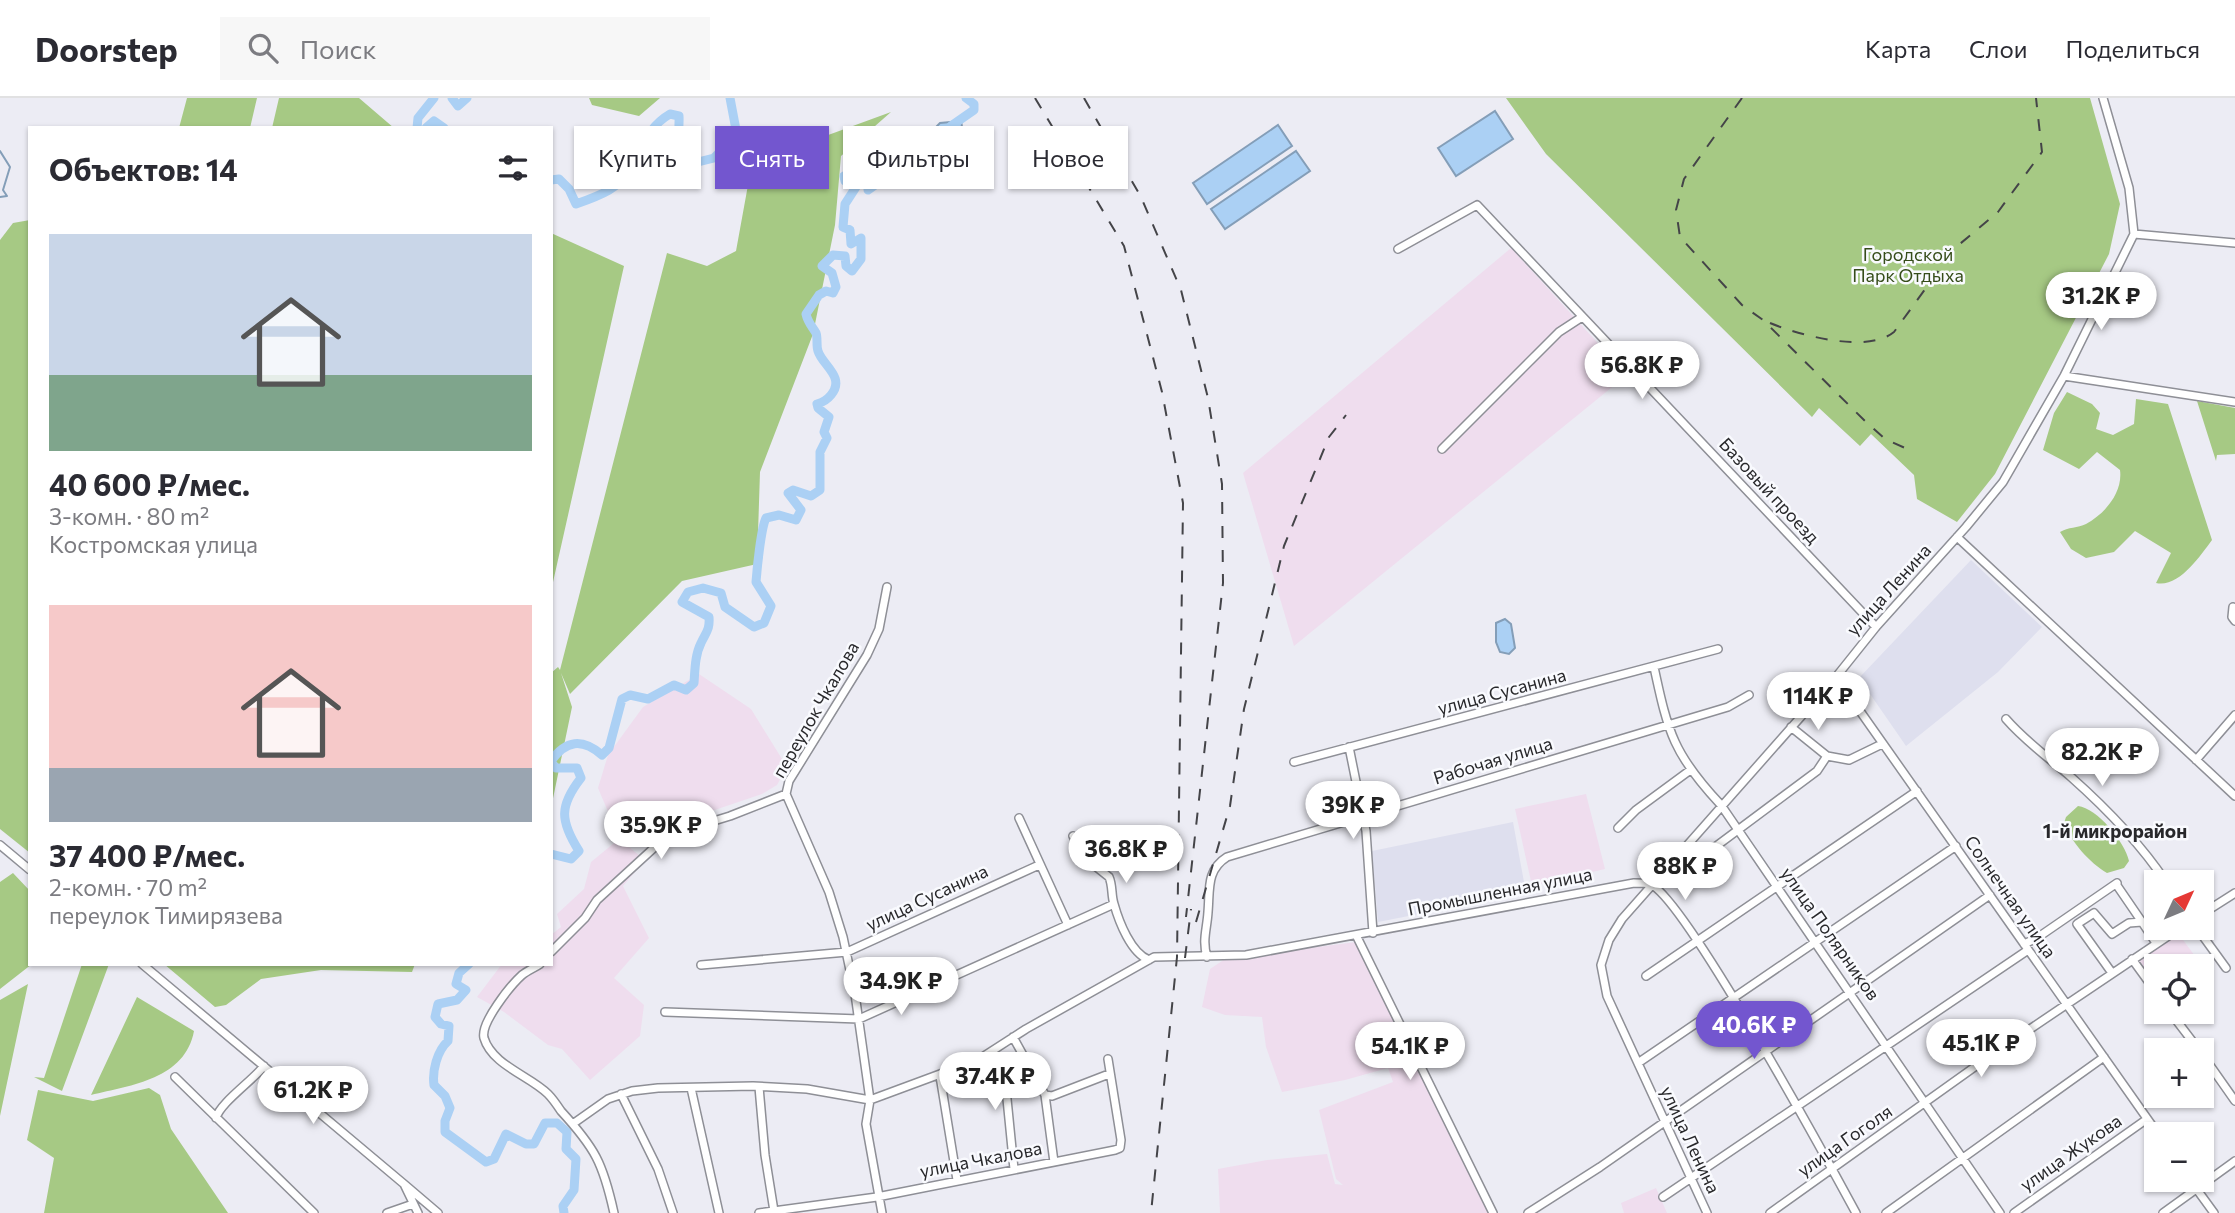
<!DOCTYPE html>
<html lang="ru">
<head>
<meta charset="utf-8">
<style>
  :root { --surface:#fff; --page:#f7f7f7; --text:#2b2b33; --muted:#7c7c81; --line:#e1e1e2; --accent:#7356cf }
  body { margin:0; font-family:Commissioner,sans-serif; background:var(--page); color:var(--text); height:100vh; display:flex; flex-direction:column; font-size:26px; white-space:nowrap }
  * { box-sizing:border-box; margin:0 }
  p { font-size:23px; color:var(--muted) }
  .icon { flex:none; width:38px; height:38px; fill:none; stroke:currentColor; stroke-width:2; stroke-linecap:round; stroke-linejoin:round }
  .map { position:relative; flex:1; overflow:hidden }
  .drawer { position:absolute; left:28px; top:28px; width:525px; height:840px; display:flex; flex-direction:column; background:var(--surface); border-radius:0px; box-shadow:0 2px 5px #0004 }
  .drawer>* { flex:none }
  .banner { position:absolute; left:574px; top:28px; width:665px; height:63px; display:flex; gap:14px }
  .needle { width:46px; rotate:46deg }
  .controls { position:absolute; left:2144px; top:772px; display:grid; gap:14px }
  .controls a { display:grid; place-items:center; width:70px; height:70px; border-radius:0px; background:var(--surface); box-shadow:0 2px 5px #0004; font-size:35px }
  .price { position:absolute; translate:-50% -60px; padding:0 16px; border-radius:24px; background:#fff; color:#222; font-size:23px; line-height:46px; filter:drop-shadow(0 2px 4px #0008) }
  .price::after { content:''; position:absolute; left:50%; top:42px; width:21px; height:16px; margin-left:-10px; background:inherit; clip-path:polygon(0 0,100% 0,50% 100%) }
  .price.active { background:var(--accent); color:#fff }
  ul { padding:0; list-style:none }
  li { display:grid; align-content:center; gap:14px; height:371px; padding:0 21px }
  li span { display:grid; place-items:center; height:217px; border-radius:0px; color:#555 }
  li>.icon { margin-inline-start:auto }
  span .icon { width:126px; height:126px; fill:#fffc; stroke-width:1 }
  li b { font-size:30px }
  h2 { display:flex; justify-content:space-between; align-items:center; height:84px; padding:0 21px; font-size:30px }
  .chip { padding:0 24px; border-radius:0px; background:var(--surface); box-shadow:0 2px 5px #0004; font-size:24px; line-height:63px }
  .chip.active { background:var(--accent); color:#fff }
  header { display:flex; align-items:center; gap:42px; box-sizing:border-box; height:98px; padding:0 35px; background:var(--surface); border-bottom:2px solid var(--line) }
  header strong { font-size:33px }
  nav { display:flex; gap:38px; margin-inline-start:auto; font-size:24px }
  .search { width:490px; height:63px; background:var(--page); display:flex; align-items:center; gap:18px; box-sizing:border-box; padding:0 24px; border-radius:0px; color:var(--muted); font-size:26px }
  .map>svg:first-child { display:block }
</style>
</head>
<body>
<header>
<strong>Doorstep</strong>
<div class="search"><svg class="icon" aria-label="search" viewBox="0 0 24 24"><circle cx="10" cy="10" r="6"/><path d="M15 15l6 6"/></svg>Поиск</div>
<nav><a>Карта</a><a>Слои</a><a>Поделиться</a></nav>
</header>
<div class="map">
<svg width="2235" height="1115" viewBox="0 0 2235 1115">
  <rect width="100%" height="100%" fill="#ececf4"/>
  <!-- built -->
  <path fill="#dedfee" d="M1971,462L2042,529L1998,574L1906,648L1859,580Z
    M1513,724L1526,795L1378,824L1372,753Z"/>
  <!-- industrial -->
  <path fill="#efddee" d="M1511,150L1627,277L1294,548L1243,375Z
    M699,576L751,611L787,669L777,687L762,696L697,718L643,744L612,723L598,690L608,657L643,609Z
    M1586,696L1605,771L1532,788L1515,711Z
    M619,741L645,762L623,788L649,840L614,880L644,907L640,938L590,982L562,951L548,947L504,914L477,899L502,866H551V837L561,829L557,816L584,791L591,764Z
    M2178,835L2203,869L2156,868V887L2139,863Z
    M1356,844L1488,1115H1220L1218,1071L1267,1062L1327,1056L1335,1086L1343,1087L1336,1081L1319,1012L1393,984L1388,970L1345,982L1282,994L1266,949L1262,919L1225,917L1202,909L1210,871L1225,861Z
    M1656,1090L1667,1115H1624L1621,1105Z"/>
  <!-- green -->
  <path fill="#a6c984" d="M187,0H257L250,30H179Z
    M279,0H359L394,30H272Z
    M589,0H660L639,18L592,7Z
    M1506,0H2090L2120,106L2109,156L1995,376L1957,424L1917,401L1914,377L1871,336L1860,348L1819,310L1812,319L1546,56Z
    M891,14L841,58L835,127L813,236L760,374L757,466L682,483L570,596L561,575L572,609L551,710V575L558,569L560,572L667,155L707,168L736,153L752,65Z
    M30,122V755L0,731V142L13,125Z
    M551,135L624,168L551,493Z
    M2067,294L2092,306L2100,315L2096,331L2113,337L2134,326L2136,301L2168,306L2212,442C2200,458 2179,490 2156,485L2171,455L2135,433L2114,454L2086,460L2071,451L2060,434C2068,429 2078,430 2086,426C2106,415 2123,394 2120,372L2097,354L2079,371L2043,352L2054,315Z
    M2197,303L2235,310V356L2217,357L2216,363Z
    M2078,708C2097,710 2125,744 2129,763L2124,770L2107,775C2090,765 2071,744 2064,725L2066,719Z
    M13,775L30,793L32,866L0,891V784Z
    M82,866H109L62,993L34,979L44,980Z
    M164,866H415L412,874L321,872L261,881L226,907L215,909Z
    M28,886L0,1018V902Z
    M137,899L194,933C185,981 132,987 91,997Z
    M149,990L160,997L171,1031L228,1115H44L54,1060L27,1042L38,992L93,1003Z"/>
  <!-- water -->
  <path fill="#abd0f4" stroke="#849eb8" stroke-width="2" d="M1495,13L1513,41L1456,78L1438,50Z
    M961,23L964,40L937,60H927L926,50L936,39L935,30L940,25Z
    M1278,27L1292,48L1207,106L1193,85Z
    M1296,53L1310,73L1225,131L1211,111Z
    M1505,521L1511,526L1515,550L1509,556L1500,554L1496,544V525Z"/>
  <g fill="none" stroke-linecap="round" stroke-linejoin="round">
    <!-- stream -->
    <path stroke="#849eb8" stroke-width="2" d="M0,53L10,69L3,92L7,98L0,99"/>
    <!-- river -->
    <path stroke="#abd0f4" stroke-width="9" d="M452,0L458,8L467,0
      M951,28L974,12V6L966,0
      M417,30L418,20L434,0
      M426,30L434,23L444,30
      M551,82L559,81L569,91L576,106C599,98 622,90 633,67C645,46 648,29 670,16L679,18C680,37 674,51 682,68L714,60L737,37L730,0
      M551,663C566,642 582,640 602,657L609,650L622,601L630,597L648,601L674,587L686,592L694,585C695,571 695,557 701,545C706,534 710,532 709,519L682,504L688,494L703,490L721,495L725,509L754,529L764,525L771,508L756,484C757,471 761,430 766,420L779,417L796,422L801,412L788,395L793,392L811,398L820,392V354L827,340L824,334L829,319L818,310L817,306C824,304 827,302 831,297C846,279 822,267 818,253C816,247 818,240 816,235C812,228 808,225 806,216L819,197L826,193L833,195L836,189L832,175L822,168L833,157L845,158L846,168L852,173L861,161V140L851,146L850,132L843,129L845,106L856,89L845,83L844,78L849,76L868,85V92L875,87L872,63L880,59L898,64L900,72L909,75L935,49
      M551,664L556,670H577L581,680C559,708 560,723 579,753L571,761L551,756
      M469,866L459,875L456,886L466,892L457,902L438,906L435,919L441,926L449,928L448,943C437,953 432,973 434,987L445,998L450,1010L445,1023V1034L486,1064L494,1061L506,1036L526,1046H534L545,1025H557L567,1034L566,1051L576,1061L574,1092L563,1108L564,1115"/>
    <defs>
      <path id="minor" d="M2134,136L2235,145
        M1398,151L1477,107L1876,529
        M2064,278L2235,304
        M1442,351L1559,234L1582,219
        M1957,439L2235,698
        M2233,509L2232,519L2235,523
        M1654,569C1668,635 1674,657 1721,707L2000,1115
        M1836,579L2158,1036
        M2006,621C2026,644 2049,660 2071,679C2107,711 2140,745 2166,784
        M1791,629L1827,658
        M1349,649L1366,733L1373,835
        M2196,662L2235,617
        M1294,664L1718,551
        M1019,720L1068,827
        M1618,730L1636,712L1689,673
        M1073,738L1084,759L1109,779C1113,788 1111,797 1114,806C1119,824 1131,855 1149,862
        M0,747L30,772
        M1707,755L1817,673L1827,658L1849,662L1882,646
        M2116,786L2142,824
        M2202,816L2235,795
        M2197,830L2226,870
        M1357,839L1493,1115
        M2024,846L2037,840L2117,785
        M551,854L585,820L597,802L668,737L730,718L786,696
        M1207,859C1202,842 1207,831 1208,814C1210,792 1206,772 1227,759L1728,609L1749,597
        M2132,861L2156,894
        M142,866L404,1086L418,1115
        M540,866C534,870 527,873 522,877C511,887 480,925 484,940C492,967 530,978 548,996C553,1001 557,1007 561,1013C595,1050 603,1065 614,1115
        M701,867L847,854L1039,767
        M2112,875L2077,826L2094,815L2112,836L2129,825L2142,824L2156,845
        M1646,878L1917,693
        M665,914L859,921L1114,806
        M2170,914L2199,952
        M1013,939L1045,997L1054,1064
        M993,953L1007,1001L1014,1071
        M2202,956L2235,1003
        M1638,965L1956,748
        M940,978L957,1082
        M175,979L314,1115
        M759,989L765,1057L774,1113
        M691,990L719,1115
        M621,996L658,1071L673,1115
        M1045,997L1052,998L1109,976
        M216,1020C220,1005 252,983 264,968
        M574,1025L608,1001L632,993L658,990L753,988L807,991L870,1002L978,962L1026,931L1154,859L1246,857L1634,785C1638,785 1645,785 1650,786C1684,799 1830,1067 1856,1115
        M2190,1082L2214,1115
        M404,1086L438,1115
        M1663,1099L2028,852
        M387,1115L413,1106
        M759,1115L877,1099L1115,1052L1120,1050L1121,1042L1108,961
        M882,1115L866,1026L870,1002L855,896L843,839L829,794L786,696L789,683L867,557L879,531L887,489
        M1528,1115L1600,1069L1990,797
        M1707,1115L1607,898L1601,867L1609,842L1622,821L1836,579L1876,529L1966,429L2003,384L2064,278L2134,136L2129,90L2103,0
        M1770,1115L1990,958L2180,830
        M1886,1115L2104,959
        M2014,1115L2147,1021
        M2163,1115L2235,1063"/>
    </defs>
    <!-- minor casing -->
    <use href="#minor" stroke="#8e8f96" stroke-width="10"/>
    <!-- minor -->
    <use href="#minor" stroke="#fff" stroke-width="7"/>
    <!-- rail -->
    <path stroke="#444448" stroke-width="2" stroke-dasharray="12 12" stroke-linecap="butt" d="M1035,0L1124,148L1162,294L1183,405L1177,859L1151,1115
      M1084,0L1141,99L1181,192L1208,300L1222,386L1223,485L1186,819
      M1742,0L1684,81L1676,112L1680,139L1742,207L1763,222L1866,324L1885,341L1914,354
      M1770,225C1799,237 1867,256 1894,234L1955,150L1998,114L2042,54L2036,0
      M1196,824L1230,708L1244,611L1284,448L1329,339L1346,317
      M1185,860L1191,811"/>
  </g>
  <g text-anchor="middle" stroke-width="5" stroke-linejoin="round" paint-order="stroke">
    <!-- park labels -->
    <g font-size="18" fill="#364d1a" stroke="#f9fafe">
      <text x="1908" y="163">Городской<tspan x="1908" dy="21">Парк Отдыха</tspan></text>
    </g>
    <!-- street labels -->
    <g font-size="18" fill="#28282b" stroke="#f9fafe">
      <text transform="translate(1769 393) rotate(47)" y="6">Базовый проезд</text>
      <text transform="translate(1889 492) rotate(-48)" y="6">улица Ленина</text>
      <text transform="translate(1502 594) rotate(-15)" y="6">улица Сусанина</text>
      <text transform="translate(816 612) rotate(-60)" y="6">переулок Чкалова</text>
      <text transform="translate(1493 663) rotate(-17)" y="6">Рабочая улица</text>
      <text transform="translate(1500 794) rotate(-11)" y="6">Промышленная улица</text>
      <text transform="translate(2010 799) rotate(55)" y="6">Солнечная улица</text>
      <text transform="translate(927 800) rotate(-25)" y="6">улица Сусанина</text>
      <text transform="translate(1830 836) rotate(55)" y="6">улица Полярников</text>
      <text transform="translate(1690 1042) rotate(65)" y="6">улица Ленина</text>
      <text transform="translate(1845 1043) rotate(-35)" y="6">улица Гоголя</text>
      <text transform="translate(2071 1055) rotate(-35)" y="6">улица Жукова</text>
      <text transform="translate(981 1062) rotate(-11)" y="6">улица Чкалова</text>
    </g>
    <!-- neighbourhood labels -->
    <g font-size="19" font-weight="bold" fill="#28282b" stroke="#f9fafe">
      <text x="2115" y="740">1-й микрорайон</text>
    </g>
  </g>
</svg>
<div class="controls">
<a><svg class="needle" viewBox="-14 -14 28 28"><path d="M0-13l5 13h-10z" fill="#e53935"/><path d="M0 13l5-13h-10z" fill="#7c7c81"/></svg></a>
<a><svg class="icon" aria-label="locate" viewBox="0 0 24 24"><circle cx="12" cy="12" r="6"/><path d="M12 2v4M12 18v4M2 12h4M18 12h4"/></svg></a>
<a>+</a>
<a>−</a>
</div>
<b class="price" style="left:2101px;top:234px">31.2K ₽</b>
<b class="price" style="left:1642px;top:303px">56.8K ₽</b>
<b class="price" style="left:1818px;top:634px">114K ₽</b>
<b class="price" style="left:2102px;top:690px">82.2K ₽</b>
<b class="price" style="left:1353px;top:743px">39K ₽</b>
<b class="price" style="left:661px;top:763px">35.9K ₽</b>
<b class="price" style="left:1126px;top:787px">36.8K ₽</b>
<b class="price" style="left:1685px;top:804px">88K ₽</b>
<b class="price" style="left:901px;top:919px">34.9K ₽</b>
<b class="price active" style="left:1754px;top:963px">40.6K ₽</b>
<b class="price" style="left:1981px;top:981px">45.1K ₽</b>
<b class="price" style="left:1410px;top:984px">54.1K ₽</b>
<b class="price" style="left:995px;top:1014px">37.4K ₽</b>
<b class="price" style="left:313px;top:1028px">61.2K ₽</b>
<div class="banner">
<a class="chip">Купить</a>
<a class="chip active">Снять</a>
<a class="chip">Фильтры</a>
<a class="chip">Новое</a>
</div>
<section class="drawer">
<h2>Объектов: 14<svg class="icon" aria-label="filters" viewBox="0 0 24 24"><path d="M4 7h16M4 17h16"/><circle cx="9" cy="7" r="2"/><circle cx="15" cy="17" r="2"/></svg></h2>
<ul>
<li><span style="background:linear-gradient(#c9d6e8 65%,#7fa58c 0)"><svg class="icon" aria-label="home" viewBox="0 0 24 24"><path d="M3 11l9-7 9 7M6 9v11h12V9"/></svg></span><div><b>40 600 ₽/мес.</b><p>3-комн. · 80 m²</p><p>Костромская улица</p></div></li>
<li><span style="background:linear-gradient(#f6c9c9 75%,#9aa5b1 0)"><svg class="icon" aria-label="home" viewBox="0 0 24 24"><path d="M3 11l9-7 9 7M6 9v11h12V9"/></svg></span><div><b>37 400 ₽/мес.</b><p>2-комн. · 70 m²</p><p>переулок Тимирязева</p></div></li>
</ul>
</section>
</div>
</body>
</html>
